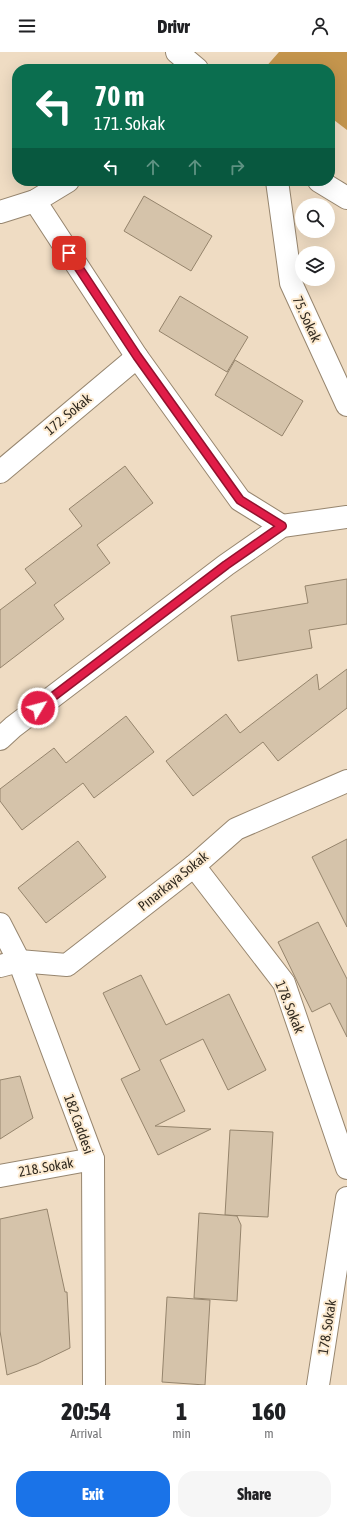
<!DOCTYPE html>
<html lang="en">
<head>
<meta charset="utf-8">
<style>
	:root { --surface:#fff; --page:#f6f6f6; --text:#202124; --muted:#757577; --accent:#1a73e8 }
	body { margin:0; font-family:"Asap Condensed",sans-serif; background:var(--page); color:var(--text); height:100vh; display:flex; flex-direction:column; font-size:15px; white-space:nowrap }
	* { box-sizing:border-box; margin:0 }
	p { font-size:13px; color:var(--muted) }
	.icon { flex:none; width:22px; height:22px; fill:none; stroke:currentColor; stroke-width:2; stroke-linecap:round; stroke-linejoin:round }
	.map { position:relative; height:1333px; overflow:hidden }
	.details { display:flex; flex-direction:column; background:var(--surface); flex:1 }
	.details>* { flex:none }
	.hud { position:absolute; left:12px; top:12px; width:323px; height:122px; border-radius:16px; box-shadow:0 4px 16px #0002; background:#0b6e4f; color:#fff; overflow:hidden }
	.controls { position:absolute; left:295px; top:146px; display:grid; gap:8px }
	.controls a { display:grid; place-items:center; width:40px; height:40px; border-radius:50%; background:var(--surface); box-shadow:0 4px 16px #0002; font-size:20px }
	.pin { position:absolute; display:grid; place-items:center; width:34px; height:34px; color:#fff; margin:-17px; border-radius:8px; box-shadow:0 2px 6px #0006 }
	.me { position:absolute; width:44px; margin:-22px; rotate:53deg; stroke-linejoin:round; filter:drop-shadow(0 0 3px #0008) }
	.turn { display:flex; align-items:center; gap:14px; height:84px; padding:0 16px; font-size:18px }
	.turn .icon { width:52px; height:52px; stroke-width:2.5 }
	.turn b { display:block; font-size:28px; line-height:34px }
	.lanes { display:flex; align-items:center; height:38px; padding:0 16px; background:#0003; justify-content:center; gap:20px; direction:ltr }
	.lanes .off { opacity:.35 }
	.eta { display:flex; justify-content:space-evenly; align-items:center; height:68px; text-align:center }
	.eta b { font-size:24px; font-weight:800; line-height:28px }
	.action { display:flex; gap:8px; margin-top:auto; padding:8px 16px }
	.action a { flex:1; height:46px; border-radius:16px; background:var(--accent); color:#fff; font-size:16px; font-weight:800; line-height:46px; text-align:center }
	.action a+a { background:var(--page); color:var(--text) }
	header { display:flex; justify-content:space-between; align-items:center; height:52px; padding:0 16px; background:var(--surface); font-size:18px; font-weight:800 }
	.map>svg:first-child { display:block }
</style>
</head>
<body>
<header><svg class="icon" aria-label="menu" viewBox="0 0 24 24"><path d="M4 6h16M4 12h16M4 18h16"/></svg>Drivr<svg class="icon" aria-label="person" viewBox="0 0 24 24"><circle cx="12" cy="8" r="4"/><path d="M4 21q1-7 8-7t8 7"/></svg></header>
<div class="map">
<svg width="347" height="1333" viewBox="0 0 347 1333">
	<rect width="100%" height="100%" fill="#efdcc3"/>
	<path fill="#c4954d" d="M 279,0 L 347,0 L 347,78 L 330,65 L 330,17 L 264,17 Z"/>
	<g fill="#d5c3aa" stroke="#95846c">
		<path d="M 144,144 L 212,184 L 191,219 L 124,179 Z"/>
		<path d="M 180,244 L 248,285 L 227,320 L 159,279 Z"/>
		<path d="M 235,308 L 303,349 L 282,384 L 215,343 Z"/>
		<path d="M 125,414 L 153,451 L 97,493 L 110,511 L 54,553 L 64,567 L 0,616 L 0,558 L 36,531 L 25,517 L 82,474 L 69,457 Z"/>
		<path d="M 347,527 L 347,572 L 309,578 L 312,596 L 238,609 L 231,564 L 308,551 L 305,534 Z"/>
		<path d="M 347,617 L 347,656 L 278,709 L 263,690 L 193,744 L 166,709 L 226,662 L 240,681 L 317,622 L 319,638 Z"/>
		<path d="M 126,664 L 154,700 L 94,746 L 83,731 L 22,778 L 0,749 L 0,737 L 54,696 L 66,711 Z"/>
		<path d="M 347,787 L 347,875 L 312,805 Z"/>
		<path d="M 78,789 L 106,825 L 46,871 L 18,836 Z"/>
		<path d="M 318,870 L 347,927 L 347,985 L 330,951 L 312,960 L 278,890 Z"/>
		<path d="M 141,923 L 166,973 L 229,942 L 266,1018 L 228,1038 L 203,987 L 160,1008 L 185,1059 L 155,1074 L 211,1077 L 158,1103 L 121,1027 L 140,1018 L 103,941 Z"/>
		<path d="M 20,1024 L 33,1066 L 0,1087 L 0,1028 Z"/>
		<path d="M 230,1078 L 273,1080 L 268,1165 L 225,1163 Z"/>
		<path d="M 47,1157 L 65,1240 L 67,1240 L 70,1296 L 37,1312 L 7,1323 L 0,1279 L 0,1167 Z"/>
		<path d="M 199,1161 L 237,1164 L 241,1173 L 237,1249 L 194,1246 Z"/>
		<path d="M 167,1245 L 210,1248 L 205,1333 L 162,1330 Z"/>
	</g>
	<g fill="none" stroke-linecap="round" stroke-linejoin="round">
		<g stroke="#97866f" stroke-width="24">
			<g id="minor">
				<path d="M 177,0 L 197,17"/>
				<path d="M 277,129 L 291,231 L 347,353"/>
				<path d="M 35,149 L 137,305 L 240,448 L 282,474"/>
				<path d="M 0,420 L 137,305"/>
				<path d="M 0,687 L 13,675 L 226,513 L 282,474 L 347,465"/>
				<path d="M 194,814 L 284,931 L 347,1116"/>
				<path d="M 0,872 L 19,909 L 93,1107 L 94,1333"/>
				<path d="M 0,914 L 19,909 L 67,913 L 194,814 L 236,777 L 347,729"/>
				<path d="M 0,1124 L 93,1107"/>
				<path d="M 318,1333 L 347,1146"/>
			</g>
		</g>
		<g stroke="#97866f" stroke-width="24">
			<g id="tertiary">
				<path d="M 319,129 L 347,146"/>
				<path d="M 0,160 L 35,149 L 68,129"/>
			</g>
		</g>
		<use href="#minor" stroke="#fff" stroke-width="22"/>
		<use href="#tertiary" stroke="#fff" stroke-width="22"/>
	</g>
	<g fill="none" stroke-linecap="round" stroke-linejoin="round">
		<g stroke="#92132f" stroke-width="10">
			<path id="route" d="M 38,656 L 226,513 L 282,474 L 240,448 L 137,304 L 69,201"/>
		</g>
		<use href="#route" stroke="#e11d48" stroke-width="7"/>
	</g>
	<g text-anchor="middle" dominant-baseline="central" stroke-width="4" stroke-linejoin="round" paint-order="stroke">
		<g font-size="14" fill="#312a20" stroke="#fcead0">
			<text transform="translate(307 267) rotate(65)">75. Sokak</text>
			<text transform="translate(68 362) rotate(-40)">172. Sokak</text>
			<text transform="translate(173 829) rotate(-39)">Pınarkaya Sokak</text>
			<text transform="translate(290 955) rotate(68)">178. Sokak</text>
			<text transform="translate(79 1072) rotate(70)">182 Caddesi</text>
			<text transform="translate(46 1115) rotate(-10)">218. Sokak</text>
			<text transform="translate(327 1275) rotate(-81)">178. Sokak</text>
		</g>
	</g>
</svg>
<div class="controls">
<a><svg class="icon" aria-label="search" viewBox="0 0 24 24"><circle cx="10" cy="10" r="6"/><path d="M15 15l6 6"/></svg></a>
<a><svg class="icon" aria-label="layers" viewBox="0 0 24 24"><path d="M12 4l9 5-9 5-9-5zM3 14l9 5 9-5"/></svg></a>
</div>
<div class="pin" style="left:69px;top:201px;background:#d93025"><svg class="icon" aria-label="arrive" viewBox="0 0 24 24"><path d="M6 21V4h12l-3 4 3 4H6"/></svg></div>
<svg class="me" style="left:38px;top:656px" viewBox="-20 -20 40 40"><circle r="17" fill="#e11d48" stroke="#fff" stroke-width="3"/><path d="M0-11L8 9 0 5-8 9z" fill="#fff"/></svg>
<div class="hud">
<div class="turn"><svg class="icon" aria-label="left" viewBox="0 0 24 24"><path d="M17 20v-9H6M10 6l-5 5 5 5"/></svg><div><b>70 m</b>171. Sokak</div></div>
<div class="lanes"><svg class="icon" aria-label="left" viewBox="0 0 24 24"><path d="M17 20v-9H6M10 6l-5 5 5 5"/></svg><svg class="icon off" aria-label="ahead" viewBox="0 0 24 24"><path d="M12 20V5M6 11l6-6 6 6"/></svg><svg class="icon off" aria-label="ahead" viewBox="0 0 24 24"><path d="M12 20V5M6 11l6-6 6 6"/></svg><svg class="icon off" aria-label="right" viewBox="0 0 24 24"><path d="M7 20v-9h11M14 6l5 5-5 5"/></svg></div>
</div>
</div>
<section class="details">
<div class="eta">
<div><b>20:54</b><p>Arrival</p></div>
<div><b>1</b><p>min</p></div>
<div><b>160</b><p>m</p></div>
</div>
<div class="action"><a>Exit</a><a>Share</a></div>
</section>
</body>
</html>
